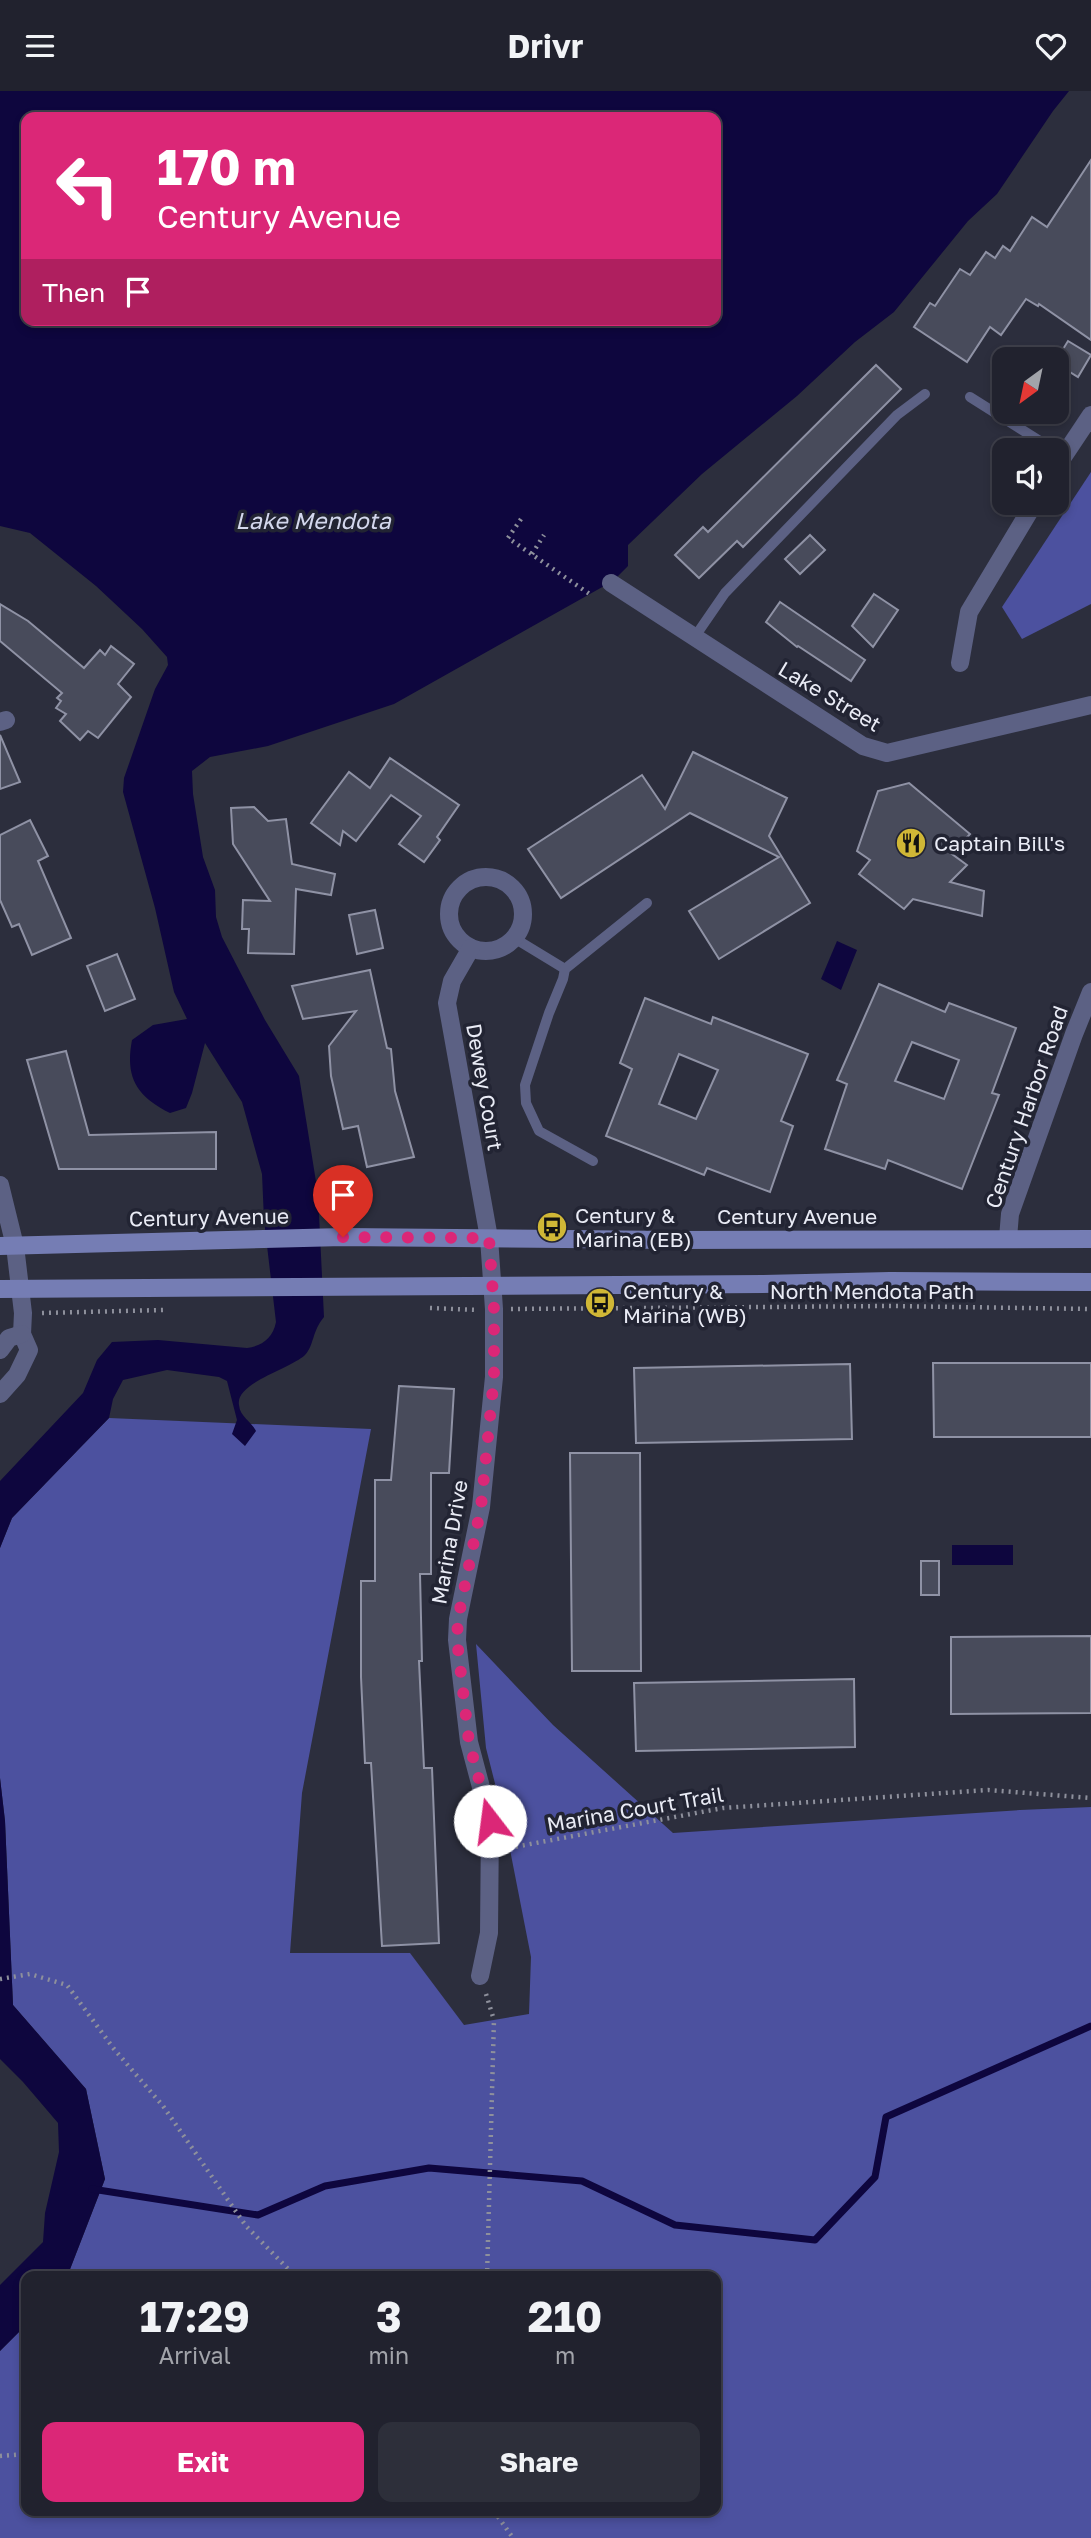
<!DOCTYPE html>
<html lang="en">
<head>
<meta charset="utf-8">
<style>
	:root { --surface:#21222e; --page:#2d2f3a; --text:#f1f3f6; --muted:#a2a4aa; --line:#3e3f4a; --accent:#db2777 }
	body { margin:0; font-family:"Golos Text",sans-serif; background:var(--page); color:var(--text); height:100vh; display:flex; flex-direction:column; font-size:26px; white-space:nowrap }
	* { box-sizing:border-box; margin:0 }
	p { font-size:23px; color:var(--muted) }
	.icon { flex:none; width:38px; height:38px; fill:none; stroke:currentColor; stroke-width:2; stroke-linecap:round; stroke-linejoin:round }
	.map { position:relative; flex:1; overflow:hidden }
	.side { position:absolute; left:21px; top:2180px; width:700px; height:245px; display:flex; flex-direction:column; background:var(--surface); border-radius:14px; box-shadow:0 4px 10px #0003,0 0 0 2px var(--line) }
	.side>* { flex:none }
	.hud { position:absolute; left:21px; top:21px; width:700px; height:214px; border-radius:14px; box-shadow:0 4px 10px #0003,0 0 0 2px var(--line); background:#db2777; color:#fff; overflow:hidden }
	.needle { width:46px; rotate:213deg }
	.fabs { position:absolute; left:992px; top:256px; display:grid; gap:14px }
	.fabs a { display:grid; place-items:center; width:77px; height:77px; border-radius:14px; background:var(--surface); box-shadow:0 4px 10px #0003,0 0 0 2px var(--line); font-size:35px }
	.pin { position:absolute; display:grid; place-items:center; width:60px; height:60px; color:#fff; margin:-72px -30px; border-radius:50% 50% 50% 0; rotate:-45deg; box-shadow:0 0 7px #0007 }
	.pin .icon { rotate:45deg }
	.me { position:absolute; width:77px; margin:-38px; rotate:345deg; stroke-linejoin:round; filter:drop-shadow(0 0 5px #0008) }
	.turn { display:flex; align-items:center; gap:24px; height:147px; padding:0 21px; font-size:32px }
	.turn .icon { width:91px; height:91px; stroke-width:2.5 }
	.turn b { display:block; font-size:49px; line-height:60px }
	.then { display:flex; align-items:center; height:66px; padding:0 21px; background:#0003; gap:14px; font-size:26px }
	.eta { display:flex; justify-content:space-evenly; align-items:center; height:119px; text-align:center }
	.eta b { font-size:42px; font-weight:700; line-height:49px }
	.action { display:flex; gap:14px; margin-top:auto; padding:14px 21px }
	.action a { flex:1; height:80px; border-radius:14px; background:var(--accent); color:#fff; font-size:28px; font-weight:700; line-height:80px; text-align:center }
	.action a+a { background:var(--page); color:var(--text) }
	header { display:flex; justify-content:space-between; align-items:center; height:91px; padding:0 21px; background:var(--surface); font-size:32px; font-weight:700 }
	.map>svg:first-child { display:block }
</style>
</head>
<body>
<header><svg class="icon" aria-label="menu" viewBox="0 0 24 24"><path d="M4 6h16M4 12h16M4 18h16"/></svg>Drivr<svg class="icon" aria-label="heart" viewBox="0 0 24 24"><path d="M12 20l-8-8c-3-5 5-10 8-4 3-6 11-1 8 4z"/></svg></header>
<div class="map">
<svg width="1091" height="2447" viewBox="0 0 1091 2447">
	<rect width="100%" height="100%" fill="#2c2e3d"/>
	<g fill="#4c519f">
		<path d="M 1091,381 L 1091,513 L 1022,548 L 1002,516 Z"/>
		<path d="M 109,1327 L 371,1338 L 302,1702 L 290,1862 L 410,1862 L 464,1934 L 529,1923 L 531,1866 L 504,1728 L 486,1657 L 476,1553 L 553,1634 L 673,1742 L 1020,1719 L 1091,1716 L 1091,2447 L 0,2447 L 0,2260 L 26,2234 L 26,2420 L 716,2420 L 716,2186 L 67,2186 L 105,2088 L 86,1998 L 13,1914 L 5,1730 L 0,1687 L 0,1457 L 12,1427 Z"/>
	</g>
	<g fill="#0e063e" fill-rule="evenodd">
		<path d="M 0,0 L 1069,0 L 1053,20 L 997,103 L 968,130 L 894,221 L 855,251 L 797,305 L 702,383 L 628,454 L 628,475 L 613,490 L 394,613 L 268,655 L 210,666 L 192,680 L 193,703 L 203,766 L 215,799 L 216,826 L 222,846 L 265,929 L 299,985 L 318,1103 L 324,1226 C 312,1240 314,1255 305,1264 C 290,1278 235,1292 239,1314 C 240,1326 251,1330 256,1340 L 245,1355 L 232,1343 L 237,1329 L 227,1290 L 219,1286 L 167,1279 L 123,1289 L 113,1308 L 109,1327 L 12,1427 L 0,1457 L 0,1390 L 83,1302 L 97,1269 L 112,1251 L 158,1249 L 247,1257 C 262,1255 273,1247 276,1231 L 264,1129 L 262,1083 L 242,1011 L 205,952 L 192,1002 L 186,1017 L 170,1022 C 136,1005 125,986 132,949 L 153,934 L 187,928 L 174,901 L 155,817 L 123,701 L 124,687 L 155,598 L 168,574 L 167,566 L 142,538 L 96,495 L 30,442 L 0,435 ZM 26,26 L 716,26 L 716,229 L 26,229 Z"/>
		<path d="M 837,850 L 857,859 L 841,899 L 821,888 Z"/>
		<rect x="952" y="1454" width="61" height="20"/>
		<path d="M 0,1687 L 5,1730 L 13,1914 L 86,1998 L 105,2088 L 67,2186 L 26,2186 L 26,2234 L 0,2260 L 0,2194 L 43,2151 L 45,2122 L 59,2061 L 58,2032 L 23,1991 L 0,1968 Z"/>
	</g>
	<g fill="none" stroke-linecap="round" stroke-linejoin="round">
		<path stroke="#0e063e" stroke-width="7" d="M 92,2098 L 258,2124 L 325,2095 L 429,2077 L 582,2090 L 675,2134 L 815,2149 L 875,2086 L 886,2026 L 1091,1935"/>
	</g>
	<g fill="#484b5b" stroke="#8f92a5" stroke-width="2" fill-rule="evenodd">
		<path d="M 1091,69 L 1091,249 L 1039,213 L 1038,215 L 1026,208 L 1001,244 L 990,236 L 967,271 L 914,236 L 930,212 L 935,215 L 960,178 L 970,184 L 986,161 L 995,167 L 1003,155 L 1010,160 L 1032,126 L 1047,136 Z"/>
		<path d="M 1068,250 L 1091,264 L 1078,286 L 1057,273 L 1057,268 Z"/>
		<path d="M 876,274 L 901,298 L 743,456 L 737,450 L 699,487 L 675,464 L 703,436 L 708,441 Z"/>
		<path d="M 810,444 L 825,459 L 800,483 L 785,468 Z"/>
		<path d="M 874,503 L 898,519 L 873,556 L 852,535 Z"/>
		<path d="M 780,511 L 865,569 L 851,590 L 798,555 L 797,556 L 766,531 Z"/>
		<path d="M 0,513 L 28,530 L 84,577 L 100,559 L 105,564 L 111,555 L 134,573 L 118,593 L 131,606 L 98,647 L 88,640 L 80,649 L 60,630 L 66,623 L 56,617 L 61,610 L 57,607 L 62,602 L 0,550 Z"/>
		<path d="M 0,644 L 20,691 L 0,698 Z"/>
		<path d="M 693,661 L 787,707 L 769,745 L 810,812 L 719,868 L 689,820 L 779,766 L 690,722 L 561,807 L 528,758 L 642,684 L 665,718 Z"/>
		<path d="M 390,667 L 459,714 L 437,746 L 440,749 L 424,771 L 399,753 L 421,725 L 391,704 L 356,750 L 343,740 L 340,754 L 311,732 L 349,681 L 370,697 Z"/>
		<path d="M 909,692 L 970,743 L 952,763 L 967,774 L 950,791 L 984,800 L 982,825 L 913,808 L 904,818 L 859,783 L 870,769 L 857,760 L 878,700 Z"/>
		<path d="M 254,716 L 268,730 L 286,728 L 292,773 L 335,783 L 331,804 L 296,798 L 294,863 L 248,862 L 249,838 L 242,838 L 243,809 L 270,810 L 233,753 L 231,717 Z"/>
		<path d="M 30,729 L 48,765 L 38,770 L 71,847 L 32,864 L 19,833 L 12,836 L 0,809 L 0,744 Z"/>
		<path d="M 375,819 L 383,857 L 357,863 L 349,824 Z"/>
		<path d="M 117,863 L 135,908 L 105,920 L 87,875 Z"/>
		<path d="M 370,879 L 387,957 L 391,958 L 395,1000 L 414,1066 L 367,1076 L 358,1035 L 343,1038 L 331,985 L 329,955 L 356,920 L 303,928 L 292,895 Z"/>
		<path d="M 879,893 L 945,921 L 949,912 L 1016,937 L 992,1002 L 999,1004 L 962,1098 L 888,1069 L 885,1078 L 825,1058 L 847,993 L 837,989 ZM 912,951 L 959,969 L 944,1008 L 895,990 Z"/>
		<path d="M 645,907 L 711,933 L 713,926 L 808,963 L 781,1030 L 793,1035 L 770,1101 L 707,1077 L 704,1084 L 606,1045 L 632,978 L 620,972 ZM 679,963 L 718,979 L 696,1028 L 659,1013 Z"/>
		<path d="M 66,960 L 89,1044 L 216,1041 L 216,1078 L 59,1078 L 27,969 Z"/>
		<path d="M 933,1272 L 1091,1272 L 1091,1346 L 934,1346 Z"/>
		<path d="M 850,1273 L 852,1348 L 636,1352 L 634,1277 Z"/>
		<path d="M 399,1295 L 454,1298 L 449,1382 L 431,1382 L 431,1483 L 420,1483 L 422,1570 L 419,1570 L 424,1677 L 432,1677 L 439,1852 L 382,1855 L 371,1672 L 365,1672 L 361,1586 L 361,1490 L 375,1490 L 375,1389 L 391,1389 Z"/>
		<path d="M 570,1362 L 640,1362 L 641,1580 L 572,1580 Z"/>
		<rect x="921" y="1470" width="18" height="34"/>
		<path d="M 1091,1545 L 1091,1622 L 951,1623 L 951,1546 Z"/>
		<path d="M 854,1588 L 855,1656 L 636,1660 L 634,1592 Z"/>
	</g>
	<g fill="none" stroke-linecap="round" stroke-linejoin="round">
		<g stroke="#8e909c" stroke-width="4.5" stroke-dasharray="2 5" stroke-linecap="butt">
			<path d="M 521,428 L 508,447 L 591,504"/>
			<path d="M 532,463 L 544,444"/>
			<path d="M 430,1217 L 478,1219"/>
			<path d="M 511,1218 L 890,1215 L 1091,1218"/>
			<path d="M 42,1222 L 163,1219"/>
			<path d="M 509,1757 L 723,1717 L 988,1699 L 1091,1707"/>
			<path d="M 0,1888 L 30,1883 L 67,1894 L 114,1958 L 163,2015 L 246,2135 L 296,2186"/>
			<path d="M 486,1903 L 494,1929"/>
			<path d="M 487,2186 L 494,1928"/>
			<path d="M 0,2365 L 26,2363"/>
			<path d="M 494,2420 L 513,2447"/>
		</g>
		<g stroke="#5c6184" stroke-width="10">
			<path d="M 970,306 L 1054,359"/>
			<path d="M 694,547 L 725,502 L 897,324 L 925,303"/>
			<path d="M 514,847 L 565,878"/>
			<path d="M 593,1070 L 539,1040 L 526,1012 L 525,994 L 549,922 L 563,888 L 565,878 L 647,812"/>
		</g>
		<g stroke="#5c6184" stroke-width="18">
			<path d="M 1057,375 L 1091,324"/>
			<path d="M 611,492 L 863,655 L 887,662 L 1091,614"/>
			<path d="M 960,572 L 969,521 L 1035,411"/>
			<path d="M 0,631 L 6,629"/>
			<circle cx="486" cy="823" r="37"/>
			<path d="M 471,857 L 452,890 L 447,912 L 489,1147 L 494,1218 L 494,1286 L 481,1416 L 458,1528 L 457,1549 L 469,1651 L 490,1730 L 489,1842 L 480,1885"/>
			<path d="M 0,1094 L 15,1155 L 23,1222 L 22,1243 L 29,1259 L 17,1284 L 0,1303"/>
			<path d="M 1008,1147 L 1010,1123 L 1074,943 L 1091,901"/>
			<path d="M 0,1259 L 9,1247 L 22,1243"/>
		</g>
		<g stroke="#757db4" stroke-width="18">
			<path d="M 0,1155 L 343,1146 L 676,1149 L 1091,1148"/>
			<path d="M 0,1198 L 763,1193 L 890,1190 L 1091,1191"/>
		</g>
	</g>
	<g fill="none" stroke-linecap="round" stroke-linejoin="round">
		<path stroke="#db2777" stroke-width="12" stroke-dasharray="0 21.6" d="M 343,1146 L 489,1147 L 494,1218 L 494,1286 L 481,1416 L 458,1528 L 457,1549 L 469,1651 L 490,1730"/>
	</g>
	<defs>
		<g id="restaurant-disc" transform="scale(1.575)"><circle r="9.5" fill="#d0b736" stroke="#222433"/><path d="M-5-6h1v4h1v-4h1v4h1v-4h1v5L-1.5 .5V6h-2V.5L-5-1ZM5-6V6H3V1.5H1.5Q1.5-4 5-6Z" fill="#111"/></g>
		<g id="bus-disc" transform="scale(1.575)"><circle r="9.5" fill="#d0b736" stroke="#222433"/><path d="M-5-6H5V4H4V6H2V4H-2V6H-4V4H-5ZM-3.5-4V0h7V-4ZM-3.5 1.2v1.5H-2V1.2ZM2 1.2v1.5H3.5V1.2Z" fill="#111"/></g>
	</defs>
	<g fill-rule="evenodd">
		<use href="#restaurant-disc" x="911" y="752"/>
		<use href="#bus-disc" x="552" y="1136"/>
		<use href="#bus-disc" x="600" y="1212"/>
	</g>
	<g text-anchor="middle" dominant-baseline="central" stroke-width="7" stroke-linejoin="round" paint-order="stroke">
		<g font-size="21" fill="#e9ebf5" stroke="#222433">
			<text transform="translate(830 605) rotate(31)">Lake Street</text>
			<text transform="translate(485 996) rotate(80)">Dewey Court</text>
			<text transform="translate(1026 1016) rotate(-71)">Century Harbor Road</text>
			<text x="797" y="1125">Century Avenue</text>
			<text transform="translate(209 1126) rotate(-1)">Century Avenue</text>
			<text x="872" y="1200">North Mendota Path</text>
			<text transform="translate(449 1451) rotate(-80)">Marina Drive</text>
			<text transform="translate(635 1718) rotate(-10)">Marina Court Trail</text>
		</g>
		<g font-size="21" fill="#e9ebf5" stroke="#222433" text-anchor="start">
			<text x="934" y="752">Captain Bill's</text>
			<text x="575" y="1124">Century &amp;<tspan x="575" dy="24">Marina (EB)</tspan></text>
			<text x="623" y="1200">Century &amp;<tspan x="623" dy="24">Marina (WB)</tspan></text>
		</g>
		<g font-size="23" font-style="italic" fill="#d3d7ed" stroke="#222433">
			<text x="313" y="429">Lake Mendota</text>
		</g>
	</g>
</svg>
<div class="fabs">
<a><svg class="needle" viewBox="-14 -14 28 28"><path d="M0-13l5 13h-10z" fill="#e53935"/><path d="M0 13l5-13h-10z" fill="#a2a4aa"/></svg></a>
<a><svg class="icon" aria-label="sound" viewBox="0 0 24 24"><path d="M4 9h4l5-4v14l-5-4H4zM17 9q2 3 0 6"/></svg></a>
</div>
<div class="pin" style="left:343px;top:1146px;background:#d93025"><svg class="icon" aria-label="arrive" viewBox="0 0 24 24"><path d="M6 21V4h12l-3 4 3 4H6"/></svg></div>
<svg class="me" style="left:490px;top:1730px" viewBox="-20 -20 40 40"><circle r="19" fill="#fff"/><path d="M0-13L10 11 0 6-10 11z" fill="#db2777"/></svg>
<div class="hud">
<div class="turn"><svg class="icon" aria-label="left" viewBox="0 0 24 24"><path d="M17 20v-9H6M10 6l-5 5 5 5"/></svg><div><b>170 m</b>Century Avenue</div></div>
<div class="then">Then<svg class="icon" aria-label="arrive" viewBox="0 0 24 24"><path d="M6 21V4h12l-3 4 3 4H6"/></svg></div>
</div>
<section class="side">
<div class="eta">
<div><b>17:29</b><p>Arrival</p></div>
<div><b>3</b><p>min</p></div>
<div><b>210</b><p>m</p></div>
</div>
<div class="action"><a>Exit</a><a>Share</a></div>
</section>
</div>
</body>
</html>
